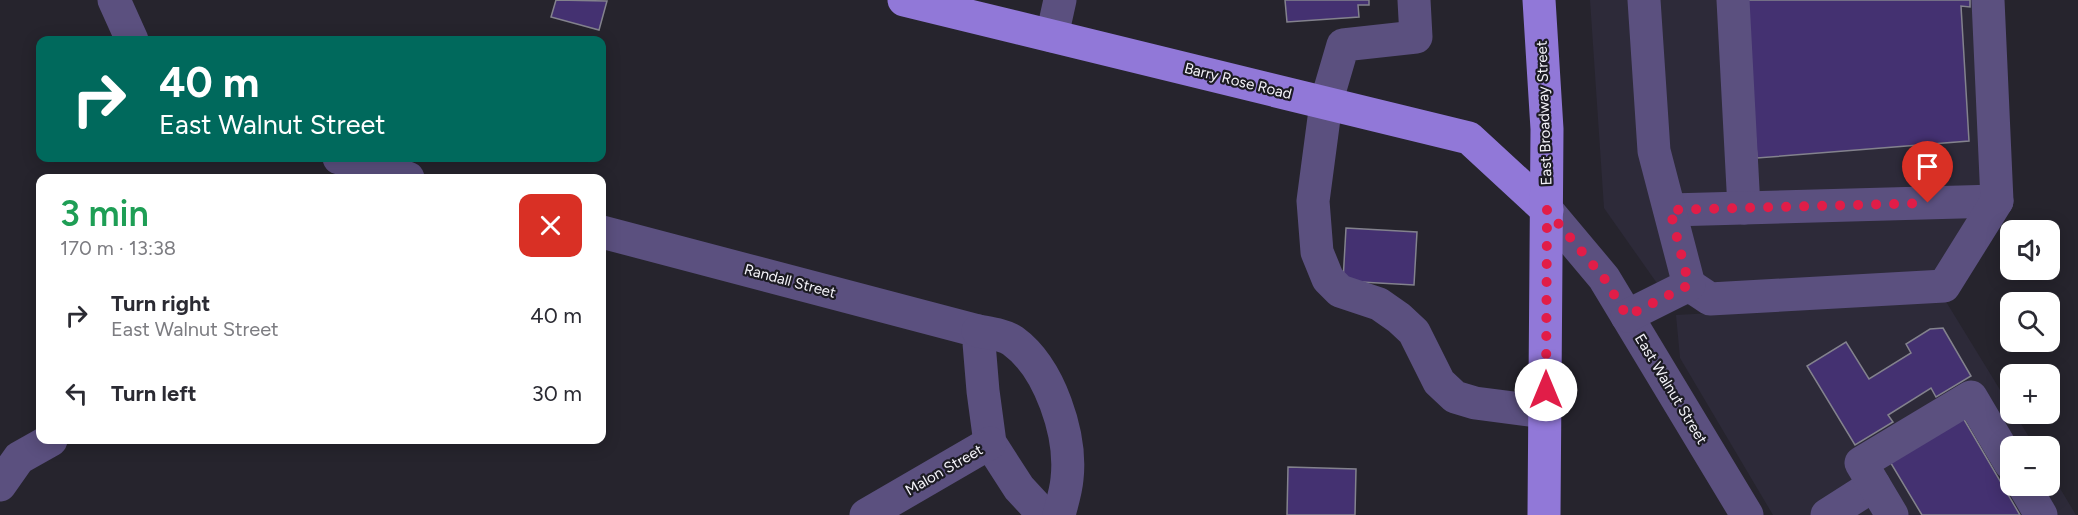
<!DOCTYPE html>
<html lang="en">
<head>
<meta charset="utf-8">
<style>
	:root { --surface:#fff; --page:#f7f7f7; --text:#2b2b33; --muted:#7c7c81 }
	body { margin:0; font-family:Figtree,sans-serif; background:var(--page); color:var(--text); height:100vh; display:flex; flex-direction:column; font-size:22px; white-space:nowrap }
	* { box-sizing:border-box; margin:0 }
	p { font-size:20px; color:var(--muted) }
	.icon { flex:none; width:33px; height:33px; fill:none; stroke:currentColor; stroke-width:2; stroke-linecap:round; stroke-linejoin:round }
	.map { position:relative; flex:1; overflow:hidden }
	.drawer { position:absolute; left:36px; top:174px; width:570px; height:270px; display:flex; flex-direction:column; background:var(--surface); border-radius:12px; box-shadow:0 3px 15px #0003 }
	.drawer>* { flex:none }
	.hud { position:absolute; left:36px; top:36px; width:570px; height:126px; border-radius:12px; box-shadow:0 3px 15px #0003; background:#00695c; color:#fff; overflow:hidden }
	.buttons { position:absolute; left:2000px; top:220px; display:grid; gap:12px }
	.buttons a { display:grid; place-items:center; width:60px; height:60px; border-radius:12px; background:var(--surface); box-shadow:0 3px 15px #0003; font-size:30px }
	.pin { position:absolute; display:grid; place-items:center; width:51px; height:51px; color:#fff; margin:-62px -26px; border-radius:50% 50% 50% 0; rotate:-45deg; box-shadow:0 0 6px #0007 }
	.pin .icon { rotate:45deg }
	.me { position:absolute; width:66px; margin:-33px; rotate:0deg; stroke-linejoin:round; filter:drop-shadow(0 0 4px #0008) }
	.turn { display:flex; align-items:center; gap:21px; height:126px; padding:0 24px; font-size:27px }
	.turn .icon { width:78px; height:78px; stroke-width:2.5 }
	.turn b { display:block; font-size:42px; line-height:51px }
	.round { display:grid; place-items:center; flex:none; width:63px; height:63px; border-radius:12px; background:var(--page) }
	.overview { display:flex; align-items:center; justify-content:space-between; height:102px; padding:0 24px }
	h1 { font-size:36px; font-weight:600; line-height:45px; color:#1e9e55 }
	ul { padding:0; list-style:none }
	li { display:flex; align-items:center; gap:18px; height:78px; padding:0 24px }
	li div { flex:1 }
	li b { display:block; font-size:22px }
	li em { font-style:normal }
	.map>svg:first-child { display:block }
</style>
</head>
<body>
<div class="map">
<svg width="2078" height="515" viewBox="0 0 2078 515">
	<rect width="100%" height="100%" fill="#26242d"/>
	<g fill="#2d2a39">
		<path d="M 1590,0 L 1999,0 L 2013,205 L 1960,291 L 1673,306 L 1604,208 Z"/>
		<path d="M 1945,300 L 2010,406 L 2010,414 L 2015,414 L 2035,447 L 2010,447 L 2010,486 L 2049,486 L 2049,470 L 2076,515 L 1773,515 L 1680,358 L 1676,315 Z"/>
	</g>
	<g fill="#443171" stroke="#83828d" stroke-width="1.5">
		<path d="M 556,0 L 607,1 L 599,30 L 551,17 Z"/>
		<path d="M 1285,0 L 1369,0 L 1369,5 L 1358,5 L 1359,17 L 1287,22 Z"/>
		<path d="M 1744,0 L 1970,0 L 1970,7 L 1961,6 L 1969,141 L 1757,158 Z"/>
		<path d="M 1346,228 L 1417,232 L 1414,285 L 1343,281 Z"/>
		<path d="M 1943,328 L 1971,376 L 1936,397 L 1931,388 L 1888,415 L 1893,422 L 1855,445 L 1807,366 L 1846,342 L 1869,379 L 1911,353 L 1906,344 L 1930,329 Z"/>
		<path d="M 1962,416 L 2020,515 L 1922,515 L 1889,460 Z"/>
		<path d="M 1288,467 L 1356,469 L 1355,515 L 1287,515 Z"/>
	</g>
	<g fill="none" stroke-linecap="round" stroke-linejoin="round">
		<g stroke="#5b507f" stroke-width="33">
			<path d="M 114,0 L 132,40"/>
			<path d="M 1414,0 L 1416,37 L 1343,45 L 1326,103 L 1313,201 L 1317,252 L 1328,279 L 1340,291 L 1379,304 L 1399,318 L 1414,332 L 1439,382 L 1455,397 L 1475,403 L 1545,412"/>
			<path d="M 1733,0 L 1744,208"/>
			<path d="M 1052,36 L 1060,0"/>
			<path d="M 339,158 L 408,178"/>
			<path d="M 1547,210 L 1604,278 L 1747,515"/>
			<path d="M 1670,210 L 1997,201"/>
			<path d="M 602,232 L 978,331 L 983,391 L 990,443 L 1019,488 L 1044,515"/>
			<path d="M 1689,285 L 1710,299 L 1944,286 L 1997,201 L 1988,0"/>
			<path d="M 1627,316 L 1689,285 L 1654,151 L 1644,0"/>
			<path d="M 978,331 C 988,333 1005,335 1013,341 C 1050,368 1072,435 1067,479 C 1066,491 1062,503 1059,515"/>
			<path d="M 0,485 L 19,458 L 51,440"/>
			<path d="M 2024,486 L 2041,515"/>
			<path d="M 866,515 L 990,443"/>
			<path d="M 1827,515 L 1874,485"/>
			<path d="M 1892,515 L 1861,463 L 1971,397 L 2010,463"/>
		</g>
		<g stroke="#9178d8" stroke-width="33">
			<path d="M 904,0 L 1469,138 L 1547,210"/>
			<path d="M 1539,0 L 1547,129 L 1544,515"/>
		</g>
	</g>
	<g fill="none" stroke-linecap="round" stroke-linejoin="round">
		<path stroke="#e11d48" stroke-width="10" stroke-dasharray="0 18" d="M 1546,390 L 1547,210 L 1604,278 L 1627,316 L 1689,285 L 1670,210 L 1928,203"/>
	</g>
	<g text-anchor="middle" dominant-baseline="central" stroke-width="4.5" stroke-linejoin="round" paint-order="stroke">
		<g font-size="15" fill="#f4f3f9" stroke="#1c1b23">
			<text transform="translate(1238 81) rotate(14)">Barry Rose Road</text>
			<text transform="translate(1544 113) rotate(-92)">East Broadway Street</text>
			<text transform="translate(790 281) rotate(15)">Randall Street</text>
			<text transform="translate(1671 389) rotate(59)">East Walnut Street</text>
			<text transform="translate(944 470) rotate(-30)">Malon Street</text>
		</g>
	</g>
</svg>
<div class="buttons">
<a><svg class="icon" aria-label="sound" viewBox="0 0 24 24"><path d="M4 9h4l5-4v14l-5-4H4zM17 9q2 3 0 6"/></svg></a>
<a><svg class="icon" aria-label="search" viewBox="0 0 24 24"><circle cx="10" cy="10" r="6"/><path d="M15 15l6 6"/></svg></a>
<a>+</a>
<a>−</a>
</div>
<div class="pin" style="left:1928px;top:203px;background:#d93025"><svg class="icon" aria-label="arrive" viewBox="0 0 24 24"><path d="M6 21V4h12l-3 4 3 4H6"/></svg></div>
<svg class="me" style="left:1546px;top:390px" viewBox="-20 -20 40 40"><circle r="19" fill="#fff"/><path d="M0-13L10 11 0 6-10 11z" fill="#e11d48"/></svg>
<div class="hud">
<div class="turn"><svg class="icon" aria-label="right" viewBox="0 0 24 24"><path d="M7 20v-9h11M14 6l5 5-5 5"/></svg><div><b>40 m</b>East Walnut Street</div></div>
</div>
<section class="drawer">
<div class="overview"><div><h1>3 min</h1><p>170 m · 13:38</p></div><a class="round" style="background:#d93025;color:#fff"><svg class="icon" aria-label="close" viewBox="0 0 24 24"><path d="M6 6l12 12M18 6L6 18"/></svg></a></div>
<ul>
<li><svg class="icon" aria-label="right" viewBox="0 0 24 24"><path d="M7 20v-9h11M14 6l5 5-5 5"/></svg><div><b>Turn right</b><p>East Walnut Street</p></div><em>40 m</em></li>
<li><svg class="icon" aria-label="left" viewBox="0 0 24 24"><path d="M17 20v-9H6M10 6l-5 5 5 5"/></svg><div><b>Turn left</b></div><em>30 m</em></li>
</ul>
</section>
</div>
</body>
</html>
